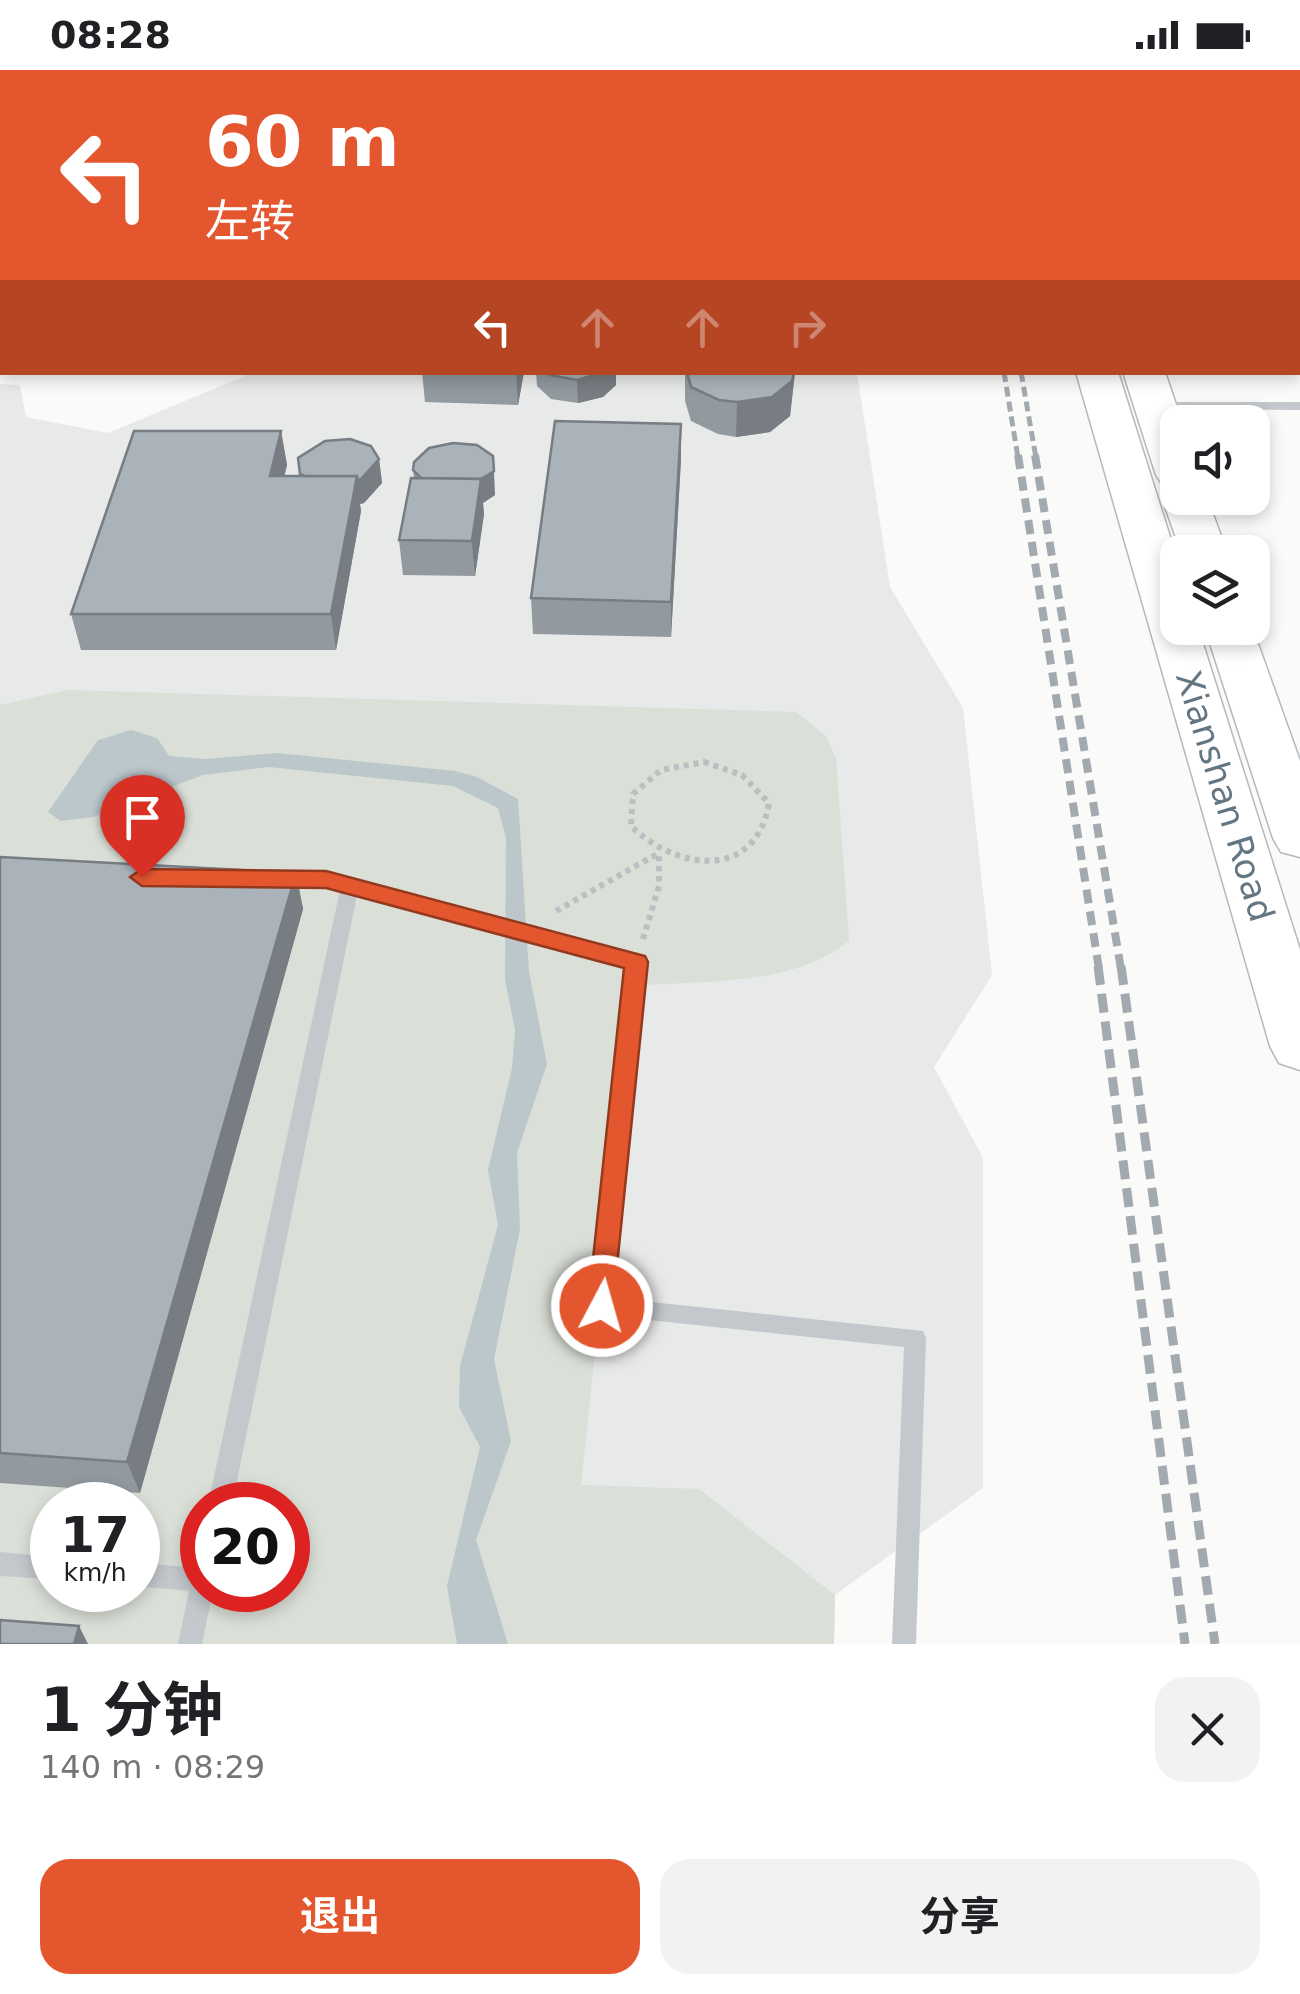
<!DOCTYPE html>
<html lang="zh">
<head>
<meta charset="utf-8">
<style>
	:root { --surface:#fff; --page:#f2f2f2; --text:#202124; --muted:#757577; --accent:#e4572e }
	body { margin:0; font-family:"DejaVu Sans","Noto Sans SC",sans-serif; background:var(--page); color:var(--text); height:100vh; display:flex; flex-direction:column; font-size:38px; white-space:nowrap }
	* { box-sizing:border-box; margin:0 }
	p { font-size:32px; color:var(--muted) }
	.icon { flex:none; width:55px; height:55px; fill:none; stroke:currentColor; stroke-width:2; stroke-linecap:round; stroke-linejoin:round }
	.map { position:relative; height:1574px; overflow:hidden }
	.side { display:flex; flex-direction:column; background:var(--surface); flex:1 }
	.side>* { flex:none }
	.guide { position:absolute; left:0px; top:0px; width:1300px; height:305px; box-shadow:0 5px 15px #0003; background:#e4572e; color:#fff; overflow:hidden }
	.buttons { position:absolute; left:1160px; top:335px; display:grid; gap:20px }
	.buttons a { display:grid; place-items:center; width:110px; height:110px; border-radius:20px; background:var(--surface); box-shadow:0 5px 15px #0003; font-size:50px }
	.speed { position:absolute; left:30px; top:1412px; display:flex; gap:20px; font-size:50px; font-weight:700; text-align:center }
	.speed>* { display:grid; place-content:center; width:130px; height:130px; border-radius:50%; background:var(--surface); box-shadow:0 5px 15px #0003; line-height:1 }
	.speed small { font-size:25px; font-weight:400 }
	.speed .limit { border:15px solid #d22; background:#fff; color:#111 }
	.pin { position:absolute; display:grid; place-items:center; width:85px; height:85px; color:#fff; margin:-102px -42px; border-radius:50% 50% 50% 0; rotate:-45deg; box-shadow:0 0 10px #0007 }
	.pin .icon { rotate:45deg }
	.me { position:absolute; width:110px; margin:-55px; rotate:6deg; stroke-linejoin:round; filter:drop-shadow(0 0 8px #0008) }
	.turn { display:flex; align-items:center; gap:35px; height:210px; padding:0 40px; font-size:45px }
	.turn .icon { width:130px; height:130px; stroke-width:2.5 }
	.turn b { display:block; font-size:70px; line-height:85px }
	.lanes { display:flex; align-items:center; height:95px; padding:0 40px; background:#0003; justify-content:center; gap:50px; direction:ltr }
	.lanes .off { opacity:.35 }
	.round { display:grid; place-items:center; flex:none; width:105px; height:105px; border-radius:30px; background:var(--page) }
	.summary { display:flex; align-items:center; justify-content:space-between; height:170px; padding:0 40px }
	h1 { font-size:60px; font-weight:700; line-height:75px }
	.action { display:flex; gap:20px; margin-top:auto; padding:20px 40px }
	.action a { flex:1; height:115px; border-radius:30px; background:var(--accent); color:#fff; font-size:40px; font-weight:700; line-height:115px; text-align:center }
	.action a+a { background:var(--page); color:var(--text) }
	.status { display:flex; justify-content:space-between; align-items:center; height:70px; padding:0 50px; background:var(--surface); direction:ltr }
	.status svg { height:28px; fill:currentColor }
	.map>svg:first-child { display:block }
</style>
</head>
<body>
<div class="status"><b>08:28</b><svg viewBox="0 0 49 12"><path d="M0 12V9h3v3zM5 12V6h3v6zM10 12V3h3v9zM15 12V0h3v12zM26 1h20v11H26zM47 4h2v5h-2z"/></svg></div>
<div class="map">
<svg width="1300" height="1574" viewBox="0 0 1300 1574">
	<rect width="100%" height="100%" fill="#fafaf8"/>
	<path fill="#e8e9e9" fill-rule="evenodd" d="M 252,303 L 857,303 L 890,517 L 963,638 L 992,905 L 934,997 L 983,1088 L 983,1418 L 835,1525 L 834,1574 L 0,1574 L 0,314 L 20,315 L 26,347 L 108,363 ZM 52,1435 L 138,1435 L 138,1520 L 52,1520 ZM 202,1435 L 288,1435 L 288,1520 L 202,1520 Z"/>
	<g fill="#dadfd7" fill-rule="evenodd">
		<path d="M 0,0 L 729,0 L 2,2 L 0,292 Z"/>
		<path d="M 68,620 L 796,642 L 826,666 L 836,688 L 849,871 C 790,917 706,910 634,916 L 581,1415 L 699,1419 L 835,1525 L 834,1574 L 0,1574 L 0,635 ZM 52,1435 L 138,1435 L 138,1520 L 52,1520 ZM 202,1435 L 288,1435 L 288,1520 L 202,1520 Z"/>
	</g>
	<path fill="#bbc7cb" d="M 131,660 L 157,668 L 169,686 L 206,689 L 277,683 L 455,701 L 477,707 L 518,729 L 529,902 L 547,994 L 517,1083 L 520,1159 L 494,1289 L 511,1371 L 476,1470 L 508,1574 L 457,1574 L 447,1516 L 480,1377 L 459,1337 L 460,1296 L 498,1155 L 488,1100 L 512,998 L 515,960 L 505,910 L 506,768 L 498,738 L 453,716 L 269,697 L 203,705 L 93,747 L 61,751 L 48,742 L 98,670 Z"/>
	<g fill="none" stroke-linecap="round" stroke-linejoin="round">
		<g stroke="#b4b9bd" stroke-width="3">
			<g id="trunk">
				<path d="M 989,0 L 1023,0 L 1024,2 L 991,2 Z"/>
				<path d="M 1033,0 L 1067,0 L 1068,2 L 1035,2 Z"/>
				<path d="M 1076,302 L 1118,302 L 1178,492 L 1178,558 L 1198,558 L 1300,880 L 1300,1000 L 1279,993 L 1270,976 Z"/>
				<path d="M 1123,302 L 1165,302 L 1182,352 L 1178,352 L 1178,428 L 1207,428 L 1227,482 L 1181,482 L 1162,428 L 1174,417 L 1162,414 L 1156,405 Z"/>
				<path d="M 1252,557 L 1300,691 L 1300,787 L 1281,782 L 1273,768 L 1205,558 Z"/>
			</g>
		</g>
		<g stroke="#bbbfc2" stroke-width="6" stroke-dasharray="5 5" stroke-linecap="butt">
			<path d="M 704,692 L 742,705 L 769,733 C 756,811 677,801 631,756 L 633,724 L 661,700 Z"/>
			<path d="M 556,841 L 659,783"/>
			<path d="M 643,869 L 659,816 L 659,784"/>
		</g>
		<g fill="#c3c8cc" fill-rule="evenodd">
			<path d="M 1155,332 L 1300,332 L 1300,340 L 1150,339 L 1148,336 Z"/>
			<path d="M 275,803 L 326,804 L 643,887 L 645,892 L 614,1228 L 923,1261 L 926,1268 L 916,1574 L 892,1574 L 904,1277 L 602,1245 L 594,1243 L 591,1236 L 626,896 L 357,825 L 232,1435 L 208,1435 L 340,820 L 326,816 L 269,814 L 266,809 Z"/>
			<path d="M 0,1482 L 52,1487 L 52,1509 L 0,1506 Z"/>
			<path d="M 138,1493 L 202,1498 L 202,1520 L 213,1520 L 202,1574 L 178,1574 L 189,1521 L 138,1516 Z"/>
		</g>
		<use href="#trunk" fill="#fff" fill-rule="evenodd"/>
		<g stroke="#a2aab0" stroke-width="5" stroke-dasharray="10 5" stroke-linecap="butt">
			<path d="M 1004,302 L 1018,388"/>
			<path d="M 1021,302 L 1036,388"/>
		</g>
		<g stroke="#a2aab0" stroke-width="8" stroke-dasharray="14 8" stroke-linecap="butt">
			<path d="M 1018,385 L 1099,899"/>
			<path d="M 1035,385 L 1121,899"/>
		</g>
		<g stroke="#a2aab0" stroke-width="9" stroke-dasharray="19 9" stroke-linecap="butt">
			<path d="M 1098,896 L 1185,1574"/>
			<path d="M 1121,896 L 1215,1574"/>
		</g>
	</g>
	<g fill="#929a9f">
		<rect x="1298" y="86" width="2" height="94"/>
		<rect x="1298" y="235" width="2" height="66"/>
		<path d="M 422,302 L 524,302 L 518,335 L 425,332 Z"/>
		<path d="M 536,302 L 616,302 L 616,315 L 603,327 L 578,333 L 551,329 L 537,316 Z"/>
		<path d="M 685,302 L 795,302 L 790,346 L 770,362 L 736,367 L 718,364 L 691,351 L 685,331 Z"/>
		<path d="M 281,361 L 287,395 L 284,406 L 301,406 L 298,388 L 379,389 L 382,413 L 364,433 L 360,434 L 361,441 L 336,580 L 81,580 L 71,544 Z"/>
		<path d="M 681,389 L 671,567 L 533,564 L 531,528 Z"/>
		<path d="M 413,400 L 495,425 L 483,433 L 484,444 L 475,506 L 403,505 L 399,470 L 414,408 Z"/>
		<path d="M 0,787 L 296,803 L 303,839 L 140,1423 L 0,1413 Z"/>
	</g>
	<g fill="#777d82">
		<path d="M 516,302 L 524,302 L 518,335 Z"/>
		<path d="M 604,302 L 616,302 L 616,315 L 603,327 L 578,333 L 577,310 Z"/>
		<path d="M 795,302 L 790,346 L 770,362 L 736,367 L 737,332 Z"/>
		<path d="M 681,354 L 681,389 L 671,567 L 671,532 Z"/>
		<path d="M 281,361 L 287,395 L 276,441 L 270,406 Z"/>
		<path d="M 379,389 L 382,413 L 364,433 L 360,434 L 361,441 L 336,580 L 331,544 L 320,414 Z"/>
		<path d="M 494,401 L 495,425 L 483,433 L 484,444 L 475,506 L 467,418 Z"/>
		<path d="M 296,803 L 303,839 L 140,1423 L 127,1392 Z"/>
		<path d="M 79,1556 L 88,1574 L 74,1574 Z"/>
	</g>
	<g fill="#aab3b9" stroke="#777d82" stroke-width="2.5">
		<rect x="1298" y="86" width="2" height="61"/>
		<path d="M 1298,235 L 1300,235 L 1300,267 L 1298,268 Z"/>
		<path d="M 547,302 L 604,302 L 577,310 L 550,305 Z"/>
		<path d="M 687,302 L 794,302 L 792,311 L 772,327 L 737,332 L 719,330 L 691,317 Z"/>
		<path d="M 555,351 L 681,354 L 671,532 L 531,528 Z"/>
		<path d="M 134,361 L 281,361 L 270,406 L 357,406 L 331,544 L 71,544 Z"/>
		<path d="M 350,369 L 371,376 L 379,389 L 361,409 L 357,410 L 357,406 L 305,406 L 300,404 L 298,388 L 325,371 Z"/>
		<path d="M 453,373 L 477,375 L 493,386 L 494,401 L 481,409 L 421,408 L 413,400 L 414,392 L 429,378 Z"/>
		<path d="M 411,408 L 481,409 L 472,471 L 399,470 Z"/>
		<path d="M 0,787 L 296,803 L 127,1392 L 0,1383 Z"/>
		<path d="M 0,1550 L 79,1556 L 74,1574 L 0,1574 Z"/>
	</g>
	<path fill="#e4572e" stroke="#94391e" stroke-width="2.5" d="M 142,799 L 326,801 L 645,886 L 648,892 L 612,1245 L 602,1249 L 592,1245 L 588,1236 L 624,898 L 326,818 L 142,816 L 130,807 Z"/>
	<g text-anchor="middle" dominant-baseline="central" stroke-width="10" stroke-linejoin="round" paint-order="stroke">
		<g font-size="35" fill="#657683" stroke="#fff">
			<text transform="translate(1225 726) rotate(73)">Xianshan Road</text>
		</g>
	</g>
</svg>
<div class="buttons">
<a><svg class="icon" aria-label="sound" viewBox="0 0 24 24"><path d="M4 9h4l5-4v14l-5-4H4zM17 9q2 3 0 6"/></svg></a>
<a><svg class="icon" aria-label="layers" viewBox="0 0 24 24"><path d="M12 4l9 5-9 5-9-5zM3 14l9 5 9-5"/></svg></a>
</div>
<div class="speed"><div>17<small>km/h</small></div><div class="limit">20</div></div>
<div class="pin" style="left:142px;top:807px;background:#d93025"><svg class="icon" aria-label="arrive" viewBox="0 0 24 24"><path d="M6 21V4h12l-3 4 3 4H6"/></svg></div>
<svg class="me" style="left:602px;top:1236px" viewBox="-20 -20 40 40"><circle r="17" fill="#e4572e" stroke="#fff" stroke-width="3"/><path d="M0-11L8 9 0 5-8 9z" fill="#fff"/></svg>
<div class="guide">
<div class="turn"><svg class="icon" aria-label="left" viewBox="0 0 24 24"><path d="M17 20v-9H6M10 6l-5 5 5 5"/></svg><div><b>60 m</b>左转</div></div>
<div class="lanes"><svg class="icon" aria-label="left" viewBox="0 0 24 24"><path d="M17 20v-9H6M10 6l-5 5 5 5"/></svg><svg class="icon off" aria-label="ahead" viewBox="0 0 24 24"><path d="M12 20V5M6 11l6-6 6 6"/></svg><svg class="icon off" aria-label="ahead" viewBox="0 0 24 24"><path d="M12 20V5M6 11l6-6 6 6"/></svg><svg class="icon off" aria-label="right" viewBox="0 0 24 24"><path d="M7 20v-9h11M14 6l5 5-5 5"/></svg></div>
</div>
</div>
<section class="side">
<div class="summary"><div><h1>1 分钟</h1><p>140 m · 08:29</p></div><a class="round"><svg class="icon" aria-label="close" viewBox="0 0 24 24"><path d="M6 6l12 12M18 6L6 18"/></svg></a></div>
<div class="action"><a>退出</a><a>分享</a></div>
</section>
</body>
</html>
